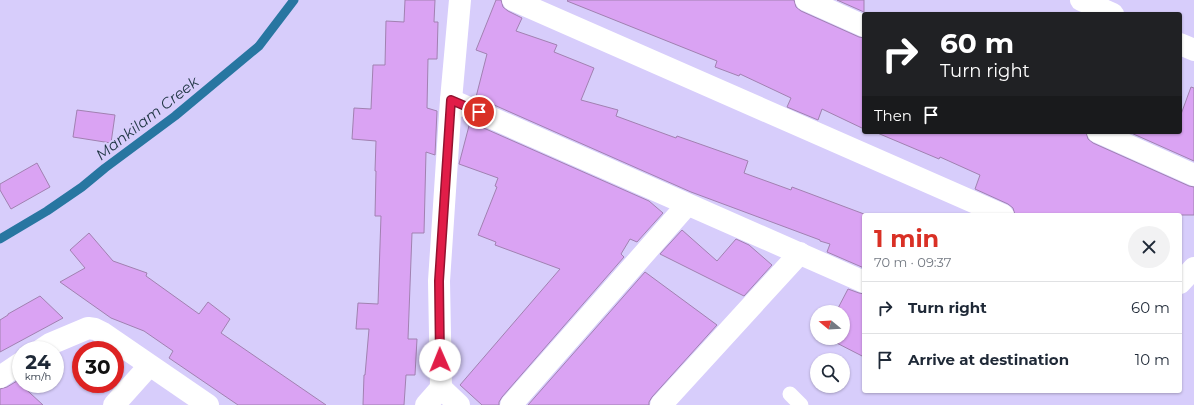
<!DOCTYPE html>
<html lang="en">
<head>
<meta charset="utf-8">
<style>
	:root { --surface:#fff; --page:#f2f2f3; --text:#1f2937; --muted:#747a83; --line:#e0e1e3; --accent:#d93025 }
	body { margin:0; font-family:Montserrat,sans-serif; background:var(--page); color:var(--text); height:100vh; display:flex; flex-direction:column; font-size:15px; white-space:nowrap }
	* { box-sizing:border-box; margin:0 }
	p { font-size:13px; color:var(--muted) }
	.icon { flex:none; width:22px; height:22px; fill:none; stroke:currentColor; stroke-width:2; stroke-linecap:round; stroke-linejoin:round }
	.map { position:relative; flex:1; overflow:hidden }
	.sheet { position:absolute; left:862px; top:213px; width:320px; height:180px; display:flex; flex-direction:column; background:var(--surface); border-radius:4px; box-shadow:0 1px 3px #0004 }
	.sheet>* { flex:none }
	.hud { position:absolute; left:862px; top:12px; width:320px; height:122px; border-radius:4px; box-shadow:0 1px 3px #0004; background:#202124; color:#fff; overflow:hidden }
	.needle { width:26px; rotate:288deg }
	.fabs { position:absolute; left:810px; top:305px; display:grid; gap:8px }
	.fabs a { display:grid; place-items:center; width:40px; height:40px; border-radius:50%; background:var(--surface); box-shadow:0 1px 3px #0004; font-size:20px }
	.speed { position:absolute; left:12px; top:341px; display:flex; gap:8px; font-size:20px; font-weight:700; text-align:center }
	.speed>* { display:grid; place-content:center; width:52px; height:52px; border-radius:50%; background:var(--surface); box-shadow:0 1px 3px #0004; line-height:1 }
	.speed small { font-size:10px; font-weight:400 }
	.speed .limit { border:6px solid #d22; background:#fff; color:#111 }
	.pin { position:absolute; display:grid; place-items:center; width:34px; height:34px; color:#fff; margin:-17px; border:2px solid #fff; border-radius:50%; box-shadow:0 1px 4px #0007 }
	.me { position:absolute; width:44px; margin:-22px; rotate:359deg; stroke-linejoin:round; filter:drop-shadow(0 0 3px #0008) }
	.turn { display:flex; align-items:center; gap:14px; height:84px; padding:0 12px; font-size:18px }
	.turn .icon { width:52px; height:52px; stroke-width:2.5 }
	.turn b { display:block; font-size:28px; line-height:34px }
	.then { display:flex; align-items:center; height:38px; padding:0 12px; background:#0003; gap:8px; font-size:15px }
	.round { display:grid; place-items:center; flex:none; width:42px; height:42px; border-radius:21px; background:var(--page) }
	.headline { display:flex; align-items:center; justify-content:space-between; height:68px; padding:0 12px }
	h1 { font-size:24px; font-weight:700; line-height:30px; color:var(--accent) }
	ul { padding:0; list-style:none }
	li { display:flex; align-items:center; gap:12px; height:52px; padding:0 12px; border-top:1px solid var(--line) }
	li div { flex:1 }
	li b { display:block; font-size:15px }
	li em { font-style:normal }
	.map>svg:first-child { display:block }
</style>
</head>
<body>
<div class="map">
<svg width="1194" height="405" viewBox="0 0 1194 405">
	<rect width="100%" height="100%" fill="#d7cdfb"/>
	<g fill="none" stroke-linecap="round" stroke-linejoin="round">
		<path stroke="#2876a1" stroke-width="9" d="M 0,239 L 47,211 L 82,187 L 105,168 L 175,116 L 259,46 L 294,0"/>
	</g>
	<g fill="#daa3f3" stroke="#a181b1">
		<path d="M 405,0 L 435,0 L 434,22 L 438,22 L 437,59 L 428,59 L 427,108 L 437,111 L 435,155 L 426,152 L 424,233 L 412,233 L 408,339 L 417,339 L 415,375 L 406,375 L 404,405 L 363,405 L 364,375 L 365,375 L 369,329 L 356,329 L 358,303 L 378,304 L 381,216 L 375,216 L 376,171 L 375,171 L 376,141 L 352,139 L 354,108 L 371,109 L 373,65 L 385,65 L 386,21 L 404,22 Z"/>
		<path d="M 496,0 L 501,0 L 503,7 L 508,11 L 522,18 L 516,31 L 557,45 L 554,52 L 594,68 L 581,100 L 618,110 L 616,116 L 676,138 L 677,136 L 748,161 L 744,173 L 791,190 L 792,187 L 864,214 L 864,268 L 827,252 L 830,244 L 820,241 L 820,240 L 691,192 L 476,97 L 487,54 L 476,50 Z"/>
		<path d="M 568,0 L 794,0 L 796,7 L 801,11 L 859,37 L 864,38 L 864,129 L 822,109 L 818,120 L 787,107 L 791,98 L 740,74 L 739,76 L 715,67 L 717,61 L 567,1 Z"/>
		<path d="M 837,0 L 864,0 L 864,12 Z"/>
		<path d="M 1191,87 L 1194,88 L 1194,161 L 1129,132 L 1180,132 L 1180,117 Z"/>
		<path d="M 77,110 L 115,115 L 111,143 L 73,137 Z"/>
		<path d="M 470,122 L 649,201 L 663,213 L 637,242 L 630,239 L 621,254 L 624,257 L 502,397 L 499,402 L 499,405 L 482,405 L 460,385 L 560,269 L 495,245 L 496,242 L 478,235 L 497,187 L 495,186 L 498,178 L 459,164 Z"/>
		<path d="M 875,132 L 1086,132 L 1088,139 L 1093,143 L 1189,186 L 1194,187 L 1194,215 L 1015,215 L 1013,208 L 1008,204 L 975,189 L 980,175 L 940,157 L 939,159 Z"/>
		<path d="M 37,163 L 50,187 L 11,209 L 0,190 L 0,184 Z"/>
		<path d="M 682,230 L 717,261 L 736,239 L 749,245 L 772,265 L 744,296 L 660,254 Z"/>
		<path d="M 89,233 L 113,261 L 147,273 L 146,276 L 199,314 L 208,302 L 230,319 L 221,333 L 326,405 L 238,405 L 169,358 L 173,351 L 144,331 L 111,318 L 60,282 L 85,268 L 70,250 Z"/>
		<path d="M 645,272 L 717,325 L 652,397 L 649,402 L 649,405 L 528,405 Z"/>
		<path d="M 848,289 L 859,293 L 864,294 L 864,357 L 827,338 L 843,338 L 843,312 L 836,312 Z"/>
		<path d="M 40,296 L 63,318 L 0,352 L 0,320 L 8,315 L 8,314 Z"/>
		<path d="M 17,381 L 43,405 L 0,405 L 0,389 L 7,387 Z"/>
	</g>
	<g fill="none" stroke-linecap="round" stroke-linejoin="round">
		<path stroke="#fff" stroke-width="15" d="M 790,394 L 801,405"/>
		<g stroke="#fff" stroke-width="22">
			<path d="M 513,0 L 1003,215"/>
			<path d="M 806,0 L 864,26"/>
			<path d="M 1081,0 L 1113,14"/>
			<path d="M 1180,44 L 1194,50"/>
			<path d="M 451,100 L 864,282"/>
			<path d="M 1098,132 L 1194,175"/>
			<path d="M 1180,283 L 1194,268"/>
			<path d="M 41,350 L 50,344 L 88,328 L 95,329 L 103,333 L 208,405"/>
			<path d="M 0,377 L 21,363"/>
			<path d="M 441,388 L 459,405"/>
			<path d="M 114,405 L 149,366"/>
			<path d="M 426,405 L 441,388 L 439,281 L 451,100 L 460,0"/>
			<path d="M 511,405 L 687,205"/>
			<path d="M 661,405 L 800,253"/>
		</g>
	</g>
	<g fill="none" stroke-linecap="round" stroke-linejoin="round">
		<g stroke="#92132f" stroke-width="10">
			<path id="route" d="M 440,360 L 439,281 L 451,100 L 479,112"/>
		</g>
		<use href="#route" stroke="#e11d48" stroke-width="7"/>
	</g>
	<g text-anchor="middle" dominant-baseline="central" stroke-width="4" stroke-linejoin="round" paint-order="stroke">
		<g font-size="15" font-style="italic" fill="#1f3543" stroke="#d7cdfb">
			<text transform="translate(147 118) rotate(-38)">Mankilam Creek</text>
		</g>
	</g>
</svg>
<div class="fabs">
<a><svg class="needle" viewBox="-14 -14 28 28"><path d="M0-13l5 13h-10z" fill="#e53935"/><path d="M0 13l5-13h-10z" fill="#747a83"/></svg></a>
<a><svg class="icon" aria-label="search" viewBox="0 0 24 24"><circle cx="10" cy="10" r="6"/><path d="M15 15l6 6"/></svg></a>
</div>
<div class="speed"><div>24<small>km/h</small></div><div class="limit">30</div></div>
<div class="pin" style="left:479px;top:112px;background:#d93025"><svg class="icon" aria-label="arrive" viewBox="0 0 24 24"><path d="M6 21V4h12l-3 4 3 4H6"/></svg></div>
<svg class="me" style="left:440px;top:360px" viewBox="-20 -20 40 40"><circle r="19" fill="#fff"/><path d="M0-13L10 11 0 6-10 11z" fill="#e11d48"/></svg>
<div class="hud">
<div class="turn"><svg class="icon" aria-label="right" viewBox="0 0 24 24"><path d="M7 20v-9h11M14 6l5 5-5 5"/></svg><div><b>60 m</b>Turn right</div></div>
<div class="then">Then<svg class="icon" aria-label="arrive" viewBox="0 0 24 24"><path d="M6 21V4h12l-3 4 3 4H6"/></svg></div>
</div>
<section class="sheet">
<div class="headline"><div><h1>1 min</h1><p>70 m · 09:37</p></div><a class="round"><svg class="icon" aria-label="close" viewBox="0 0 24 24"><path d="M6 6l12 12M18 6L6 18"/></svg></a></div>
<ul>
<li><svg class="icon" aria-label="right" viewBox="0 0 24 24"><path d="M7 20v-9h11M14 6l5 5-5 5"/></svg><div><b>Turn right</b></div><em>60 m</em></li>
<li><svg class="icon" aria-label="arrive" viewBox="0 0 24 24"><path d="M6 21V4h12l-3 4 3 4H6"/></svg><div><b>Arrive at destination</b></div><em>10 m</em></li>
</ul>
</section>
</div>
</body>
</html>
